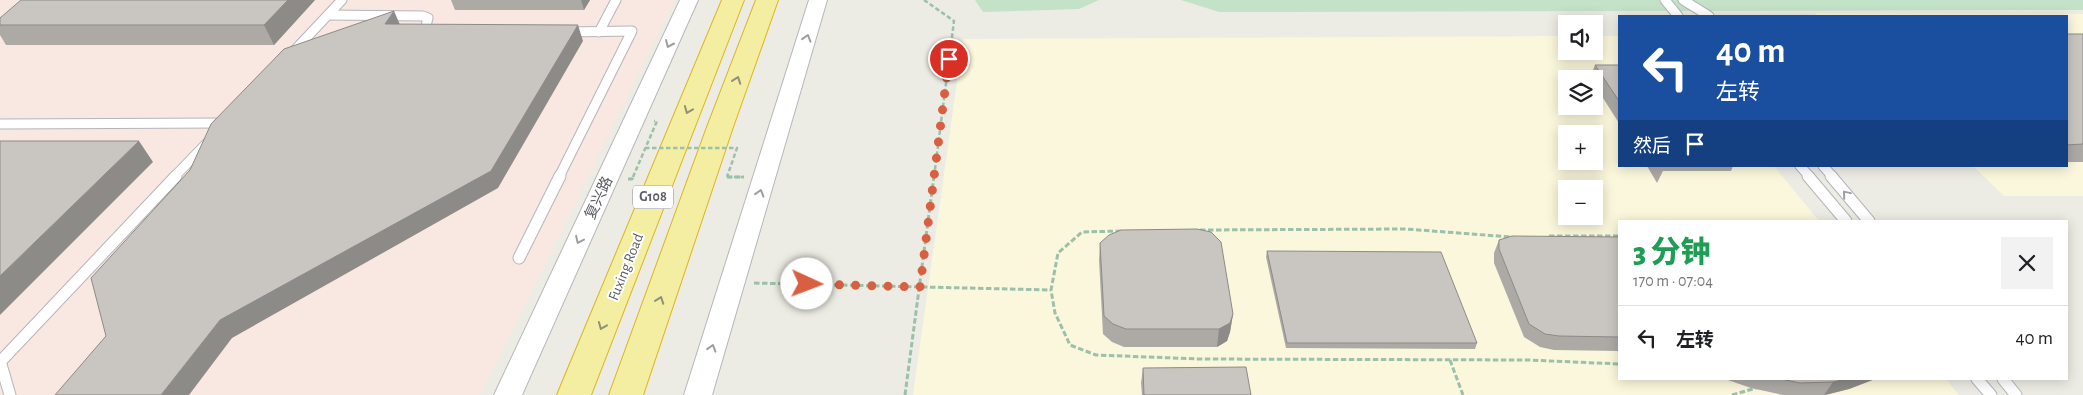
<!DOCTYPE html>
<html lang="zh">
<head>
<meta charset="utf-8">
<style>
	:root { --surface:#fff; --page:#f2f2f2; --text:#202124; --muted:#757577; --line:#e0e0e0 }
	body { margin:0; font-family:"Alegreya Sans","Noto Sans SC",sans-serif; background:var(--page); color:var(--text); height:100vh; display:flex; flex-direction:column; font-size:19px; white-space:nowrap }
	* { box-sizing:border-box; margin:0 }
	p { font-size:16px; color:var(--muted) }
	.icon { flex:none; width:28px; height:28px; fill:none; stroke:currentColor; stroke-width:2; stroke-linecap:round; stroke-linejoin:round }
	.map { position:relative; flex:1; overflow:hidden }
	.panel { position:absolute; left:1618px; top:220px; width:450px; height:160px; display:flex; flex-direction:column; background:var(--surface); border-radius:0px; box-shadow:0 2px 12px #0003 }
	.panel>* { flex:none }
	.hud { position:absolute; left:1618px; top:15px; width:450px; height:152px; border-radius:0px; box-shadow:0 2px 12px #0003; background:#1a4fa0; color:#fff; overflow:hidden }
	.buttons { position:absolute; left:1558px; top:15px; display:grid; gap:10px }
	.buttons a { display:grid; place-items:center; width:45px; height:45px; border-radius:0px; background:var(--surface); box-shadow:0 2px 12px #0003; font-size:25px }
	.pin { position:absolute; display:grid; place-items:center; width:42px; height:42px; color:#fff; margin:-21px; border:2px solid #fff; border-radius:50%; box-shadow:0 1px 5px #0007 }
	.me { position:absolute; width:55px; margin:-28px; rotate:92deg; stroke-linejoin:round; filter:drop-shadow(0 0 4px #0008) }
	.turn { display:flex; align-items:center; gap:18px; height:105px; padding:0 15px; font-size:22px }
	.turn .icon { width:65px; height:65px; stroke-width:2.5 }
	.turn b { display:block; font-size:35px; line-height:42px }
	.then { display:flex; align-items:center; height:48px; padding:0 15px; background:#0003; gap:10px; font-size:19px }
	.round { display:grid; place-items:center; flex:none; width:52px; height:52px; border-radius:0px; background:var(--page) }
	.headline { display:flex; align-items:center; justify-content:space-between; height:85px; padding:0 15px }
	h1 { font-size:30px; font-weight:800; line-height:38px; color:#1e9e55 }
	ul { padding:0; list-style:none }
	li { display:flex; align-items:center; gap:15px; height:65px; padding:0 15px; border-top:1px solid var(--line) }
	li div { flex:1 }
	li b { display:block; font-size:19px }
	li em { font-style:normal }
	.map>svg:first-child { display:block }
</style>
</head>
<body>
<div class="map">
<svg width="2083" height="395" viewBox="0 0 2083 395">
	<rect width="100%" height="100%" fill="#edece4"/>
	<g fill="#faf7dc" fill-rule="evenodd">
		<path d="M 1815,13 L 2083,14 L 2083,196 L 2004,196 L 1973,166 L 2066,166 L 2066,16 L 1818,16 Z"/>
		<path d="M 1566,36 L 1566,51 L 1594,51 L 1594,36 L 1619,36 L 1619,166 L 1774,166 L 1819,221 L 1619,221 L 1619,379 L 1946,379 L 1959,395 L 913,395 L 963,39 ZM 1566,79 L 1594,79 L 1594,106 L 1566,106 ZM 1566,134 L 1594,134 L 1594,161 L 1566,161 ZM 1566,189 L 1594,189 L 1594,216 L 1566,216 Z"/>
	</g>
	<path fill="#f9e7e2" d="M 0,0 L 675,0 L 480,395 L 0,395 Z"/>
	<g fill="#c3e2c7">
		<path d="M 975,0 L 1099,0 L 1079,9 L 983,12 Z"/>
		<path d="M 1181,0 L 2083,0 L 2083,10 L 1219,12 Z"/>
	</g>
	<g fill="none" stroke-linecap="round" stroke-linejoin="round">
		<g stroke="#b4b6ba" stroke-width="11">
			<g id="service-far1">
				<path d="M 1665,0 L 1678,16"/>
				<path d="M 1683,0 L 1709,16"/>
				<path d="M 328,15 L 423,16 L 428,18 L 425,30 L 431,32"/>
				<path d="M 599,32 L 616,0"/>
				<path d="M 293,52 L 342,0"/>
				<path d="M 0,124 L 224,123"/>
				<path d="M 1800,166 L 1810,177"/>
				<path d="M 1823,166 L 1833,177"/>
				<path d="M 174,177 L 207,143"/>
				<path d="M 559,177 L 632,31 L 568,32"/>
			</g>
		</g>
		<g stroke="#b4b6ba" stroke-width="13">
			<g id="service">
				<path d="M 1808,176 L 1846,221"/>
				<path d="M 1831,176 L 1869,221"/>
				<path d="M 519,258 L 560,176"/>
				<path d="M 0,361 L 10,395"/>
				<path d="M 1,361 L 176,176"/>
				<path d="M 1977,379 L 1991,395"/>
				<path d="M 2003,379 L 2016,395"/>
			</g>
		</g>
		<g stroke="#b4b6ba" stroke-width="2">
			<g id="tertiary">
				<path d="M 680,0 L 698,0 L 522,395 L 494,395 Z"/>
				<path d="M 809,0 L 827,0 L 712,395 L 684,395 Z"/>
			</g>
		</g>
		<g stroke="#dbb617" stroke-width="2">
			<g id="trunk">
				<path d="M 722,0 L 744,0 L 591,395 L 557,395 Z"/>
				<path d="M 756,0 L 778,0 L 733,127 L 643,395 L 609,395 L 707,127 Z"/>
			</g>
		</g>
		<g stroke="#9cc0aa" stroke-width="2.5" stroke-dasharray="4.5 2.5" stroke-linecap="butt">
			<path d="M 924,0 L 954,21 L 934,177"/>
			<path d="M 633,177 L 657,121 L 654,121"/>
			<path d="M 727,177 L 744,177"/>
		</g>
		<g stroke="#9cc0aa" stroke-width="3" stroke-dasharray="5.5 2.5" stroke-linecap="butt">
			<path d="M 727,177 L 744,177"/>
			<path d="M 628,179 L 632,179 L 633,176"/>
			<path d="M 1200,230 L 1406,229 L 1511,237"/>
			<path d="M 1121,231 L 1082,232 L 1058,253 L 1051,290 L 1055,313 L 1070,345 L 1096,355 L 1200,359 L 1529,360 L 1619,364"/>
			<path d="M 1549,236 L 1619,236"/>
			<path d="M 754,283 L 1051,290"/>
			<path d="M 1450,360 L 1463,395"/>
			<path d="M 905,395 L 934,176"/>
			<path d="M 1732,395 L 1756,388"/>
		</g>
		<use href="#service-far1" stroke="#fff" stroke-width="9"/>
		<use href="#service" stroke="#fff" stroke-width="11"/>
		<use href="#tertiary" fill="#fff" fill-rule="evenodd"/>
		<use href="#trunk" fill="#f4eea2" fill-rule="evenodd"/>
		<path stroke="#9cc0aa" stroke-width="2.5" stroke-dasharray="4.5 2.5" stroke-linecap="butt" d="M 645,148 L 737,148 L 727,177"/>
	</g>
	<g fill="#adaaa6">
		<path d="M 315,0 L 274,45 L 6,45 L 0,35 L 0,18 Z"/>
		<path d="M 451,0 L 590,0 L 584,10 L 455,10 Z"/>
		<rect x="2066" y="34" width="17" height="128"/>
		<path d="M 1595,65 L 1619,65 L 1619,123 L 1594,84 L 1594,79 L 1590,78 Z"/>
		<path d="M 1647,166 L 1733,166 L 1731,171 L 1663,171 L 1657,183 Z"/>
		<path d="M 1619,237 L 1619,351 L 1554,350 L 1540,347 L 1524,337 L 1494,263 L 1494,253 L 1499,240 Z"/>
		<path d="M 1100,243 L 1233,314 L 1230,332 L 1227,341 L 1217,347 L 1124,347 L 1112,342 L 1103,334 L 1099,260 Z"/>
		<path d="M 1267,251 L 1477,343 L 1475,349 L 1286,348 L 1266,257 Z"/>
		<path d="M 1143,368 L 1251,395 L 1142,395 L 1141,383 Z"/>
		<path d="M 1725,379 L 1875,379 L 1849,389 L 1826,395 L 1783,395 L 1751,388 Z"/>
	</g>
	<g fill="#8d8b87">
		<path d="M 288,0 L 315,0 L 274,45 L 264,25 Z"/>
		<path d="M 581,0 L 590,0 L 584,10 Z"/>
		<path d="M 394,11 L 401,27 L 385,24 Z"/>
		<path d="M 578,25 L 583,41 L 498,188 L 232,338 L 189,395 L 161,395 L 220,320 Z"/>
		<path d="M 139,141 L 153,162 L 0,315 L 0,276 Z"/>
		<path d="M 1233,314 L 1230,332 L 1227,341 L 1217,347 L 1219,329 Z"/>
		<path d="M 1845,379 L 1875,379 L 1849,389 L 1824,395 L 1833,382 Z"/>
	</g>
	<g fill="#c9c6c1" stroke="#8d8b87">
		<path d="M 21,0 L 288,0 L 264,25 L 0,25 L 0,18 Z"/>
		<path d="M 394,11 L 385,24 L 578,25 L 491,171 L 220,320 L 161,395 L 55,395 L 106,336 L 91,278 L 190,170 L 211,124 L 284,49 Z"/>
		<path d="M 2066,34 L 2083,34 L 2083,144 L 2066,145 Z"/>
		<path d="M 1595,65 L 1619,65 L 1619,101 Z"/>
		<path d="M 0,141 L 139,141 L 0,276 Z"/>
		<path d="M 1197,229 L 1211,232 L 1221,242 L 1233,314 L 1230,323 L 1219,329 L 1126,329 L 1113,324 L 1104,316 L 1100,243 L 1109,235 L 1121,230 Z"/>
		<path d="M 1512,236 L 1619,237 L 1619,337 L 1559,336 L 1545,334 L 1529,324 L 1499,249 L 1499,240 Z"/>
		<path d="M 1267,251 L 1441,252 L 1477,343 L 1287,343 Z"/>
		<path d="M 1246,367 L 1251,395 L 1144,395 L 1143,368 Z"/>
		<path d="M 1781,379 L 1845,379 L 1833,382 L 1800,383 Z"/>
	</g>
	<defs><path id="oneway-chevron" d="M-2-3.5L2.5 0L-2 3.5" fill="none" stroke-width="1.6" stroke-linecap="round" stroke-linejoin="round" transform="scale(1.25)"/></defs>
	<g stroke="#9d9ea1">
		<use href="#oneway-chevron" transform="translate(807 38) rotate(-73)"/>
		<use href="#oneway-chevron" transform="translate(669 44) rotate(114)"/>
		<use href="#oneway-chevron" transform="translate(760 193) rotate(-73)"/>
		<use href="#oneway-chevron" transform="translate(1846 194) rotate(-130)"/>
		<use href="#oneway-chevron" transform="translate(579 240) rotate(115)"/>
		<use href="#oneway-chevron" transform="translate(712 348) rotate(-73)"/>
	</g>
	<g stroke="#919079">
		<use href="#oneway-chevron" transform="translate(737 80) rotate(-70)"/>
		<use href="#oneway-chevron" transform="translate(688 110) rotate(112)"/>
		<use href="#oneway-chevron" transform="translate(660 300) rotate(-70)"/>
		<use href="#oneway-chevron" transform="translate(602 326) rotate(112)"/>
	</g>
	<g fill="none" stroke-linecap="round" stroke-linejoin="round">
		<path stroke="#d85f40" stroke-width="9" stroke-dasharray="0 16.2" d="M 807,284 L 920,287 L 949,59"/>
	</g>
	<g text-anchor="middle" dominant-baseline="central" stroke-width="4" stroke-linejoin="round" paint-order="stroke">
		<rect fill="#fff" stroke="#8d8e92" stroke-width="1" x="633" y="185.5" width="40" height="23" rx="4"/>
		<g font-size="14" font-weight="bold" fill="#5c5e63">
			<text x="653" y="197">G108</text>
		</g>
		<g font-size="15" fill="#5c5e63" stroke="#fff">
			<text transform="translate(599 198) rotate(-65)">复兴路</text>
			<text transform="translate(626 267) rotate(-68)">Fuxing Road</text>
		</g>
	</g>
</svg>
<div class="buttons">
<a><svg class="icon" aria-label="sound" viewBox="0 0 24 24"><path d="M4 9h4l5-4v14l-5-4H4zM17 9q2 3 0 6"/></svg></a>
<a><svg class="icon" aria-label="layers" viewBox="0 0 24 24"><path d="M12 4l9 5-9 5-9-5zM3 14l9 5 9-5"/></svg></a>
<a>+</a>
<a>−</a>
</div>
<div class="pin" style="left:949px;top:59px;background:#d93025"><svg class="icon" aria-label="arrive" viewBox="0 0 24 24"><path d="M6 21V4h12l-3 4 3 4H6"/></svg></div>
<svg class="me" style="left:807px;top:284px" viewBox="-20 -20 40 40"><circle r="19" fill="#fff"/><path d="M0-13L10 11 0 6-10 11z" fill="#d85f40"/></svg>
<div class="hud">
<div class="turn"><svg class="icon" aria-label="left" viewBox="0 0 24 24"><path d="M17 20v-9H6M10 6l-5 5 5 5"/></svg><div><b>40 m</b>左转</div></div>
<div class="then">然后<svg class="icon" aria-label="arrive" viewBox="0 0 24 24"><path d="M6 21V4h12l-3 4 3 4H6"/></svg></div>
</div>
<section class="panel">
<div class="headline"><div><h1>3 分钟</h1><p>170 m · 07:04</p></div><a class="round"><svg class="icon" aria-label="close" viewBox="0 0 24 24"><path d="M6 6l12 12M18 6L6 18"/></svg></a></div>
<ul>
<li><svg class="icon" aria-label="left" viewBox="0 0 24 24"><path d="M17 20v-9H6M10 6l-5 5 5 5"/></svg><div><b>左转</b></div><em>40 m</em></li>
</ul>
</section>
</div>
</body>
</html>
